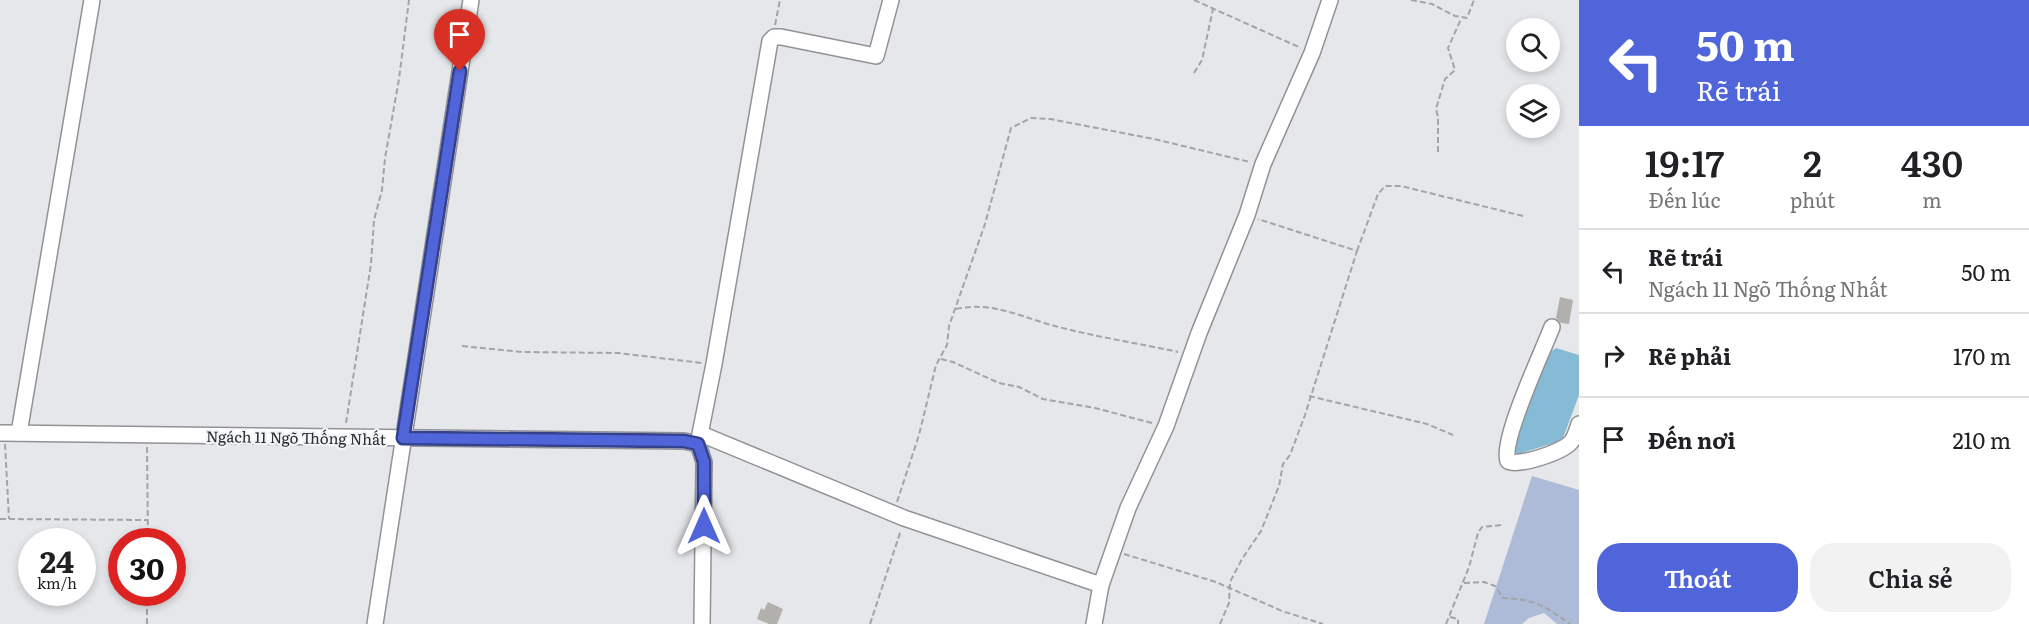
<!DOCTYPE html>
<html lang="vi">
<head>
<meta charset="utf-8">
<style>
	:root { --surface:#fff; --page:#f2f2f2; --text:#202124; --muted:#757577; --line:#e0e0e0; --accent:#5065da }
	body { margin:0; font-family:Literata,serif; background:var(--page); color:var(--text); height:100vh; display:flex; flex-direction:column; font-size:22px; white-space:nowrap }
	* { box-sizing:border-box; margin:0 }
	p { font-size:20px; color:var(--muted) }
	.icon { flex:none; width:33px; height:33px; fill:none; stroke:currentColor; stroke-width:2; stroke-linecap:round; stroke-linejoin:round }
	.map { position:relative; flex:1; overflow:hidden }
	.drawer { display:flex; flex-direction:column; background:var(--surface); width:450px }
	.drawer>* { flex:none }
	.guide { background:#5065da; color:#fff; overflow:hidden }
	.fabs { position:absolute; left:1506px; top:18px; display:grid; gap:12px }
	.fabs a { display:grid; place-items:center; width:54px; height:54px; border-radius:50%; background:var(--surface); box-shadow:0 3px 9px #0003; font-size:30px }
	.speed { position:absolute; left:18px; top:528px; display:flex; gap:12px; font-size:30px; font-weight:700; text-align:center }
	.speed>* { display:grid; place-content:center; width:78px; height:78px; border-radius:50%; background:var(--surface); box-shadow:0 3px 9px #0003; line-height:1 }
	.speed small { font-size:15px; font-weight:400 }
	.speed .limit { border:9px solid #d22; background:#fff; color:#111 }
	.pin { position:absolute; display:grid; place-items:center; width:51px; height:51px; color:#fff; margin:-62px -26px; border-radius:50% 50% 50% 0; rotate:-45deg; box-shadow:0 0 6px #0007 }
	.pin .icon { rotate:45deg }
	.me { position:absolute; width:66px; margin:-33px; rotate:0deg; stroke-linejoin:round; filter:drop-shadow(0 0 4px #0008) }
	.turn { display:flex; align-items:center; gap:21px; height:126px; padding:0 18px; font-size:27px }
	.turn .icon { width:78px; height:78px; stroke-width:2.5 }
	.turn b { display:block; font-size:42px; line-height:51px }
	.eta { display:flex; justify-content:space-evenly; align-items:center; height:102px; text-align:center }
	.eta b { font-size:36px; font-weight:600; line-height:42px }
	.cta { display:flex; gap:12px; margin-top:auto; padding:12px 18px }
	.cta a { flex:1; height:69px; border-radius:24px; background:var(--accent); color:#fff; font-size:24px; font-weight:600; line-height:69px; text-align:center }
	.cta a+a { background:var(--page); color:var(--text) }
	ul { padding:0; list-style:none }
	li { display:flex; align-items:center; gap:18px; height:84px; padding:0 18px; border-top:2px solid var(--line) }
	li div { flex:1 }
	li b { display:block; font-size:22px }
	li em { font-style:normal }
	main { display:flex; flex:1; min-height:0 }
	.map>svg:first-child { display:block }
</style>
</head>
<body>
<main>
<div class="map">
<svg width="1579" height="624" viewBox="0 0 1579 624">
	<rect width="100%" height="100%" fill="#e5e7ea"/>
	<path fill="#adbad8" d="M 1532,476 L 1579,490 L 1579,624 L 1557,624 L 1544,613 L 1529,618 L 1522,624 L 1484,624 Z"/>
	<path fill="#86bbd6" d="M 1556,348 L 1579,355 L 1579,395 L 1563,438 L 1557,442 L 1518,454 L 1515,452 L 1515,446 L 1527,403 L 1549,353 Z"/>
	<g fill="#b2b0ad">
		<path d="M 1560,297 L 1573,300 L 1569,324 L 1561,323 L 1556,318 Z"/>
		<path d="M 768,602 L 783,609 L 777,624 L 769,624 L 757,619 L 761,608 L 764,610 Z"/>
	</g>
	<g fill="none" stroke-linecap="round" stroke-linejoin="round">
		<g stroke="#919296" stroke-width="18">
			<g id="minor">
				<path d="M 1552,327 C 1543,351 1500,441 1508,461 C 1518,467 1563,452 1571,442 C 1575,438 1577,430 1579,424"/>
				<path d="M 0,433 L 684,441 L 698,444 L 704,462 L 702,624"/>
				<path d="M 19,433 L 92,0"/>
				<path d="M 701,434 L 904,518 L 1101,585"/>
				<path d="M 698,444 L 714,364 L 770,41 L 774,37 L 781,37 L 876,56 L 891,0"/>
				<path d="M 375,624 L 471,0"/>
				<path d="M 1094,624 L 1101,585 L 1128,508 L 1166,426 L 1199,333 L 1247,215 L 1263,164 L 1312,53 L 1330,0"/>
			</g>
		</g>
		<g stroke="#a2a4a6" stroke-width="2" stroke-dasharray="6 3" stroke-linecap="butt">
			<path d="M 1194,0 L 1301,48"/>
			<path d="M 1411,0 L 1432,4 L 1455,16 L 1467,18 L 1474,0"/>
			<path d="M 775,25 L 780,0"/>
			<path d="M 1194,73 L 1202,60 L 1213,9"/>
			<path d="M 1438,152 L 1438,117 L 1436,109 L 1445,79 L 1455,70 L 1448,48 L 1461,19"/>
			<path d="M 1357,251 L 1378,194 L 1385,186 L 1401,186 L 1523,216"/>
			<path d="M 956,309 C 992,301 1021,317 1055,326 C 1096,337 1137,343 1178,352"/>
			<path d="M 462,346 L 522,352 L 618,353 L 702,363"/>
			<path d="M 941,359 L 953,362 L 999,383 L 1019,387 L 1043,399 L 1095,408 L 1152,423"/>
			<path d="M 1309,396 L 1427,424 L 1453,435"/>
			<path d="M 346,423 L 371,264 L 374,220 L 382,190 L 385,158 L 399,79 L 409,0"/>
			<path d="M 5,444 L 9,519"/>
			<path d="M 147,447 L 148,542"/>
			<path d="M 897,502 L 919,435 L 936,365 L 947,345 L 949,326 L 985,224 L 1011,128 L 1031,118 L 1050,119 L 1154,139 L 1250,162"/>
			<path d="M 0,519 L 148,520"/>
			<path d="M 1124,554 L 1216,582 L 1282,611 L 1323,624"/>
			<path d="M 1464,583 L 1484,582 L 1495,586 L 1503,598 C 1537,600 1543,605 1570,624"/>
			<path d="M 1450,617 L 1458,619 L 1458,624"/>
			<path d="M 147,624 L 147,592"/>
			<path d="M 870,624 L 901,530"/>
			<path d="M 1220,624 L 1229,603 L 1230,582 L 1242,559 L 1261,531 L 1279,486 L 1283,464 L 1290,455 L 1305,415 L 1357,251 L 1258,219"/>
			<path d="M 1446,624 L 1469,567 L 1478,533 L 1482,527 L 1502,525"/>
		</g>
		<use href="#minor" stroke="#fff" stroke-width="15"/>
	</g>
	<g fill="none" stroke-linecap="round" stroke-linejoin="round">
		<g stroke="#34428e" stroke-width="15">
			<path id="route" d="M 460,71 L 403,438 L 684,441 L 698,444 L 704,462 L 704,526"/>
		</g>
		<use href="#route" stroke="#5065da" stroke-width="10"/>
	</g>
	<g text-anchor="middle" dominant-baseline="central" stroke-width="4.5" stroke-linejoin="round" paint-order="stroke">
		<g font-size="15" fill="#2a2b2c" stroke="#f2f4f8">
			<text transform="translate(296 437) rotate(1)">Ngách 11 Ngõ Thống Nhất</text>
		</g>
	</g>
</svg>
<div class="fabs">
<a><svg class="icon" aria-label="search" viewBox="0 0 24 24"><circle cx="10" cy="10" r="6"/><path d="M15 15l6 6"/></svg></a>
<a><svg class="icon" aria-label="layers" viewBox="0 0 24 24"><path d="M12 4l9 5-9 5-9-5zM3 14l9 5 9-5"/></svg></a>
</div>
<div class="speed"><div>24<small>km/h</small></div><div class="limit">30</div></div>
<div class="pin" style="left:460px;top:71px;background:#d93025"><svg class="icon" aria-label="arrive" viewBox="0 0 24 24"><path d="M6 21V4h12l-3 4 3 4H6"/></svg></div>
<svg class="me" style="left:704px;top:526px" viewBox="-20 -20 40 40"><path d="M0-17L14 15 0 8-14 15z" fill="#5065da" stroke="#fff" stroke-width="4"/></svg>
</div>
<section class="drawer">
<div class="guide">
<div class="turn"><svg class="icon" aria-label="left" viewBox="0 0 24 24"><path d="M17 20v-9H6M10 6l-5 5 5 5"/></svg><div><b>50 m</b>Rẽ trái</div></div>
</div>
<div class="eta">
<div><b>19:17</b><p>Đến lúc</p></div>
<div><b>2</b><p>phút</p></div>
<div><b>430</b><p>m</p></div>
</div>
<ul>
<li><svg class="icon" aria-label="left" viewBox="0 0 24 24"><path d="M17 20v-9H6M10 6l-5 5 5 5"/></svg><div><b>Rẽ trái</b><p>Ngách 11 Ngõ Thống Nhất</p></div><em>50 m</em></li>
<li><svg class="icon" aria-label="right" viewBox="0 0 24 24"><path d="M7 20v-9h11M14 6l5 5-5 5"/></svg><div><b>Rẽ phải</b></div><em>170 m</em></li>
<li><svg class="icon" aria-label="arrive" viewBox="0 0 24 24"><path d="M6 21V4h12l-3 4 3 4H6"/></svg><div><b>Đến nơi</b></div><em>210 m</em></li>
</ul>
<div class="cta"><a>Thoát</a><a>Chia sẻ</a></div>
</section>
</main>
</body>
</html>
